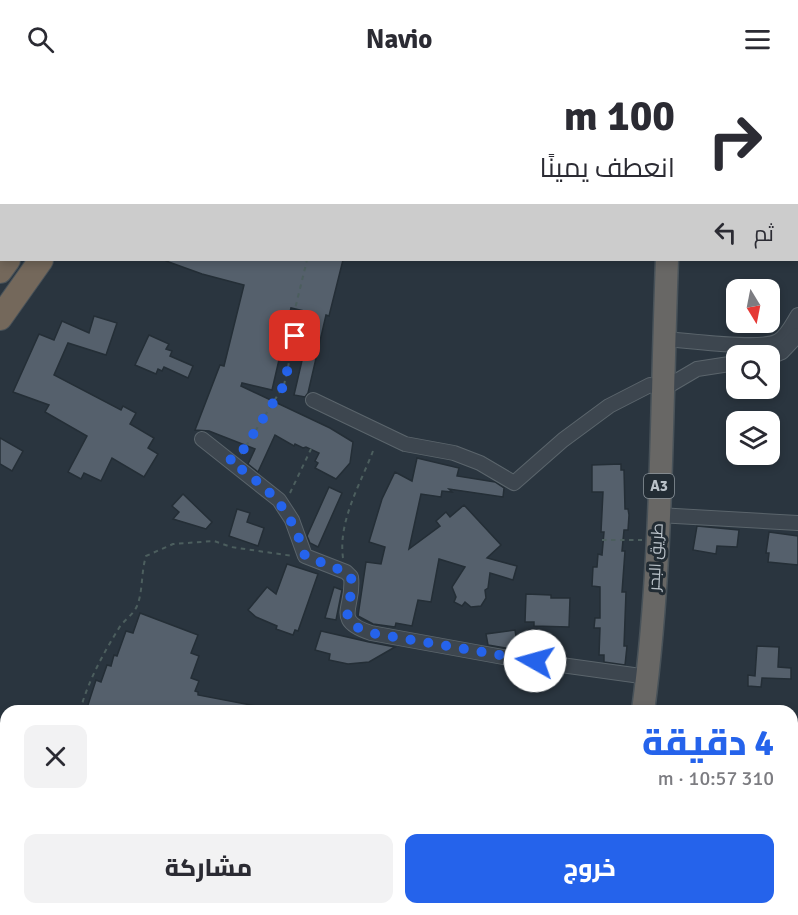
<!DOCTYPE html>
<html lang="ar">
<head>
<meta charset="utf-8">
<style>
	:root { --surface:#fff; --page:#f2f2f3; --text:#2b2b33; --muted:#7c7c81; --accent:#2563eb }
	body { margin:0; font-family:Signika,Cairo,sans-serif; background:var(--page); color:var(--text); direction:rtl; height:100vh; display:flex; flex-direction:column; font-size:22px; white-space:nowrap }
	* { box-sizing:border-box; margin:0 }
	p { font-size:20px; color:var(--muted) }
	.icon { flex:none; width:33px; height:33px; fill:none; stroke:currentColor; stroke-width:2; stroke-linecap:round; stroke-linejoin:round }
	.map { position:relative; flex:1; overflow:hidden; direction:ltr }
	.details { position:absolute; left:0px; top:627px; width:798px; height:210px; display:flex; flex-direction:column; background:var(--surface); border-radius:18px 18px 0 0; box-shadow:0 3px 9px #0003; direction:rtl }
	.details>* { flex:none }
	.hud { position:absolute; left:0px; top:0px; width:798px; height:183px; box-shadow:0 3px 9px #0003; direction:rtl; background:#fff; color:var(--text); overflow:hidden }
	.needle { width:39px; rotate:170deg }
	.controls { position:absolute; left:726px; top:201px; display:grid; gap:12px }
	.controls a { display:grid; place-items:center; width:54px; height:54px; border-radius:12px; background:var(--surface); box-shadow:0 3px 9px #0003; font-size:30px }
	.pin { position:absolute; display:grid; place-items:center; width:51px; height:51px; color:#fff; margin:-26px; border-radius:12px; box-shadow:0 3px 9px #0006 }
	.me { position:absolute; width:66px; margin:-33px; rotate:277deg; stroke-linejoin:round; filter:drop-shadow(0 0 4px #0008) }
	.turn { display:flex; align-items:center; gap:21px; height:126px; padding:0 24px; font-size:27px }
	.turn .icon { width:78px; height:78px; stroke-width:2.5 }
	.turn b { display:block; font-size:42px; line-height:51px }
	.then { display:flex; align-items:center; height:57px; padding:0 24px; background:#0003; gap:12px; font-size:22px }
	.round { display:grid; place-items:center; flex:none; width:63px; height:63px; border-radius:12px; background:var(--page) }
	.head { display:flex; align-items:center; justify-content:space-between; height:102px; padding:0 24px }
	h1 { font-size:36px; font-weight:800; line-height:45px; color:var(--accent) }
	.action { display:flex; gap:12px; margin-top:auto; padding:12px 24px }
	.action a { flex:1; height:69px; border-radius:12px; background:var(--accent); color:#fff; font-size:24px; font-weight:800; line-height:69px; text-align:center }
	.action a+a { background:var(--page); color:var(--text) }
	header { display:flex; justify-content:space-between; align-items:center; height:78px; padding:0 24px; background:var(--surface); font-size:27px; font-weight:800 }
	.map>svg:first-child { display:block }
</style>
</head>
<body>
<header><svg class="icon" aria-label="menu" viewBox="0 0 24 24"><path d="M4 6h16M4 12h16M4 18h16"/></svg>Navio<svg class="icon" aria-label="search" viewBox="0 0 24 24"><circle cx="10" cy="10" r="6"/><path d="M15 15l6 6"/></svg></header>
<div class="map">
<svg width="798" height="837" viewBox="0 0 798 837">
	<rect width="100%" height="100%" fill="#2a353f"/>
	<g fill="#55606c" stroke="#242e36" stroke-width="1.5">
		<path d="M 166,182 L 343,182 L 329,238 L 326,237 L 308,315 L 305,319 L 294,317 L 313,235 L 291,230 L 272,312 L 242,305 L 241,308 L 330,350 L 353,364 L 350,385 L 336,401 L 315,390 L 318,385 L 315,383 L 319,375 L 306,369 L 303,370 L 295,366 L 294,368 L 275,357 L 258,394 L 248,386 L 255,371 L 209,353 L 195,352 L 220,287 L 224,288 L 244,207 L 202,196 L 166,183 Z"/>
		<path d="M 94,238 L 117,245 L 106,277 L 68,265 L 54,297 L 121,332 L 123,328 L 136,335 L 130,346 L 154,360 L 148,370 L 158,376 L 144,399 L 112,380 L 101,403 L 84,395 L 81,401 L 68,394 L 87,358 L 45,334 L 49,327 L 13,314 L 39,256 L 54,262 L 62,243 L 89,255 Z"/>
		<path d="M 149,257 L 169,266 L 166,271 L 172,273 L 170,278 L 193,288 L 188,300 L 164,289 L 162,293 L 158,291 L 156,296 L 135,287 Z"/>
		<path d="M 0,360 L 23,373 L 12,393 L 0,386 Z"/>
		<path d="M 417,380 L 459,390 L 457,398 L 495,404 L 504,410 L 503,419 L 449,411 L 452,414 L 442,413 L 441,419 L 421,416 L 409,471 L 440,448 L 436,443 L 446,434 L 450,439 L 464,427 L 501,467 L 487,480 L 517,488 L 513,502 L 490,495 L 488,510 L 485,512 L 486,520 L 481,528 L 471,529 L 465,524 L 462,528 L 454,524 L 456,519 L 452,509 L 465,489 L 439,481 L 431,524 L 418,522 L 412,548 L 396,545 L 395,549 L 373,546 L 358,538 L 366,484 L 381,486 L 385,469 L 369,464 L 382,421 L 395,394 L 412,403 Z"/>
		<path d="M 621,386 L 621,392 L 624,392 L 625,431 L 628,431 L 629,437 L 628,452 L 624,452 L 622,473 L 625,473 L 622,514 L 626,514 L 624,568 L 627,568 L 625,587 L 604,584 L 604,577 L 599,577 L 600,550 L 594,550 L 595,540 L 600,540 L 600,509 L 592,508 L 593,489 L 597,489 L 598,476 L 602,477 L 604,454 L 601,454 L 603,414 L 592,414 L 592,387 Z"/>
		<path d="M 329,409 L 342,415 L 318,469 L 310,465 L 307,458 Z"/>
		<path d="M 183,416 L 212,444 L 206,451 L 173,441 L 179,434 L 172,428 Z"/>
		<path d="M 237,431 L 250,435 L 247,444 L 264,450 L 258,468 L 229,458 Z"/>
		<path d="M 697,448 L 739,452 L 737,469 L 717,468 L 716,476 L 693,472 Z"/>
		<path d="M 769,454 L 798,458 L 798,487 L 768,484 L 769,475 L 766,475 Z"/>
		<path d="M 287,486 L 318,496 L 298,553 L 295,552 L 293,557 L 276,551 L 277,548 L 256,539 L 248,532 L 267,509 L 276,516 Z"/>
		<path d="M 334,509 L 342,512 L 336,542 L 325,540 Z"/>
		<path d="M 526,516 L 551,517 L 551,520 L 570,520 L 569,549 L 534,548 L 534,544 L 525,544 Z"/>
		<path d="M 140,535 L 198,557 L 191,575 L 199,578 L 191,600 L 199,603 L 195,613 L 198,614 L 198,617 L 256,628 L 255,633 L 161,633 L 142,628 L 141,633 L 86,633 L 96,602 L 101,604 L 107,587 L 111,588 L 114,577 L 117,578 L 126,553 L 133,555 Z"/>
		<path d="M 515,552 L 518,572 L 488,567 L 486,556 Z"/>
		<path d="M 321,553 L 369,564 L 395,569 L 369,584 L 348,586 L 329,582 L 330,576 L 315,572 Z"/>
		<path d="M 757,568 L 779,569 L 778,589 L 791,590 L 791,601 L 762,600 L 761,609 L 748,608 L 748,597 L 755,598 Z"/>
	</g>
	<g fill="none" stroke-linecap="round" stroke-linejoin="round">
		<g stroke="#5b656c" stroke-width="9">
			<path id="service" d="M 792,664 L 798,664"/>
		</g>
		<g stroke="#5b656c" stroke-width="16">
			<g id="minor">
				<path d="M 16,2 L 16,0"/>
				<path d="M 88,2 L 90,0"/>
				<path d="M 1,72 L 2,67"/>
				<path d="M 796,159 L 798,160"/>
				<path d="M 664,261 C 686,262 761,273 778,263 C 787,258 793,245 798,237"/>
				<path d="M 770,279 L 782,274 L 798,257"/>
				<path d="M 313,322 L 405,366 L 454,375 L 480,385 L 514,405 L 563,362 L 609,328 L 650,307 L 663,311 L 697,291 L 736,285"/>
				<path d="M 202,361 L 279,422 L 292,442 L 305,478 L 346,494 L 351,499 C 355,530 331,542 371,555 L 503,579 L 648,599"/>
				<path d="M 658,437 L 798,445"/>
			</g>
		</g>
		<g stroke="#485259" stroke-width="25">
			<g id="trunk">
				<path d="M 688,2 L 688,0"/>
				<path d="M 643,633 C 663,484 661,332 667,182"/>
				<path d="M 594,837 L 596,831"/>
			</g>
		</g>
		<g stroke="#485259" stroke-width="26">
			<g id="motorway">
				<path d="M 140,2 L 141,0"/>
				<path d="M 181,2 L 183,0"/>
				<path d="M 0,193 L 8,182"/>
				<path d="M 0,240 L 41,182"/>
			</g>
		</g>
		<g stroke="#4c5e5e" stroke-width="2" stroke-dasharray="4.5 4.5" stroke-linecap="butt">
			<path d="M 241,376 L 284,307 L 298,244 L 295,231 L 307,182"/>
			<path d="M 290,415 L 311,371"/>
			<path d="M 602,462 L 642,462"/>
			<path d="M 343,480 C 338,443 360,407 373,373"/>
			<path d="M 80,633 C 88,603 103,576 119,550 C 124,542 133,537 137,528 C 143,514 141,494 146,478 L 173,466 L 214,463 L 231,469 L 293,478"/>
			<path d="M 0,733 L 6,733"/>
		</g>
		<use href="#service" stroke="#3d464f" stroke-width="7"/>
		<use href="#minor" stroke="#3d464f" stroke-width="14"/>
		<use href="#trunk" stroke="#686765" stroke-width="22"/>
		<use href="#motorway" stroke="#74685b" stroke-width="24"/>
	</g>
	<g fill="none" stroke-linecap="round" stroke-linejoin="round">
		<path stroke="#2563eb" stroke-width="10" stroke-dasharray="0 18" d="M 295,258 L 284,307 L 280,314 L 238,380 L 229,382 C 270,412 290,428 305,478 L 346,494 L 351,499 C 355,531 331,542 371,555 L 535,583"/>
	</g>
	<g text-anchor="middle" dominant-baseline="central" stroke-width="6" stroke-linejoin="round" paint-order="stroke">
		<rect fill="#222c34" stroke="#8c959c" stroke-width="1.5" x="644" y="396" width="30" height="24" rx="4.5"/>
		<g font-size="15" font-weight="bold" fill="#bac2c9">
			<text x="659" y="408">A3</text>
		</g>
		<g font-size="16" fill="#bac2c9" stroke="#222c34">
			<text transform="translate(656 479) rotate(-87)">طريق البحر</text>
		</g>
	</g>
</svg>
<div class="controls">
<a><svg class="needle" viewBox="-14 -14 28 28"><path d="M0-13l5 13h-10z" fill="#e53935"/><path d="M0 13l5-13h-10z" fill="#7c7c81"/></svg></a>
<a><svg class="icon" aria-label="search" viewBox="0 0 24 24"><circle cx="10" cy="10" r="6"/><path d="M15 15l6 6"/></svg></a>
<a><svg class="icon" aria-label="layers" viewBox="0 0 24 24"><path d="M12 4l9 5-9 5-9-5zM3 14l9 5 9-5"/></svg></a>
</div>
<div class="pin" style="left:295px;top:258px;background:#d93025"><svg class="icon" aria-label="arrive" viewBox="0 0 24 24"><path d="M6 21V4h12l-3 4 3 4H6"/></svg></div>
<svg class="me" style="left:535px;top:583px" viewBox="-20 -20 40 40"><circle r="19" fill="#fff"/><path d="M0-13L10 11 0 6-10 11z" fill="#2563eb"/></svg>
<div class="hud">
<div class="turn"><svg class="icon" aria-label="right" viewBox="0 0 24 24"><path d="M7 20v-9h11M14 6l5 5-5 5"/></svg><div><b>100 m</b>انعطف يمينًا</div></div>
<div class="then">ثم<svg class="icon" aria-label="left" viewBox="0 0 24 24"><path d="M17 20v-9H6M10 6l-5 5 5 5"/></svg></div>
</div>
<section class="details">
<div class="head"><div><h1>4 دقيقة</h1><p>310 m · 10:57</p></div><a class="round"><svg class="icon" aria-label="close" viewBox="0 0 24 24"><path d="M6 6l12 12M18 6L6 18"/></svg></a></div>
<div class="action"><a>خروج</a><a>مشاركة</a></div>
</section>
</div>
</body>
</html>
